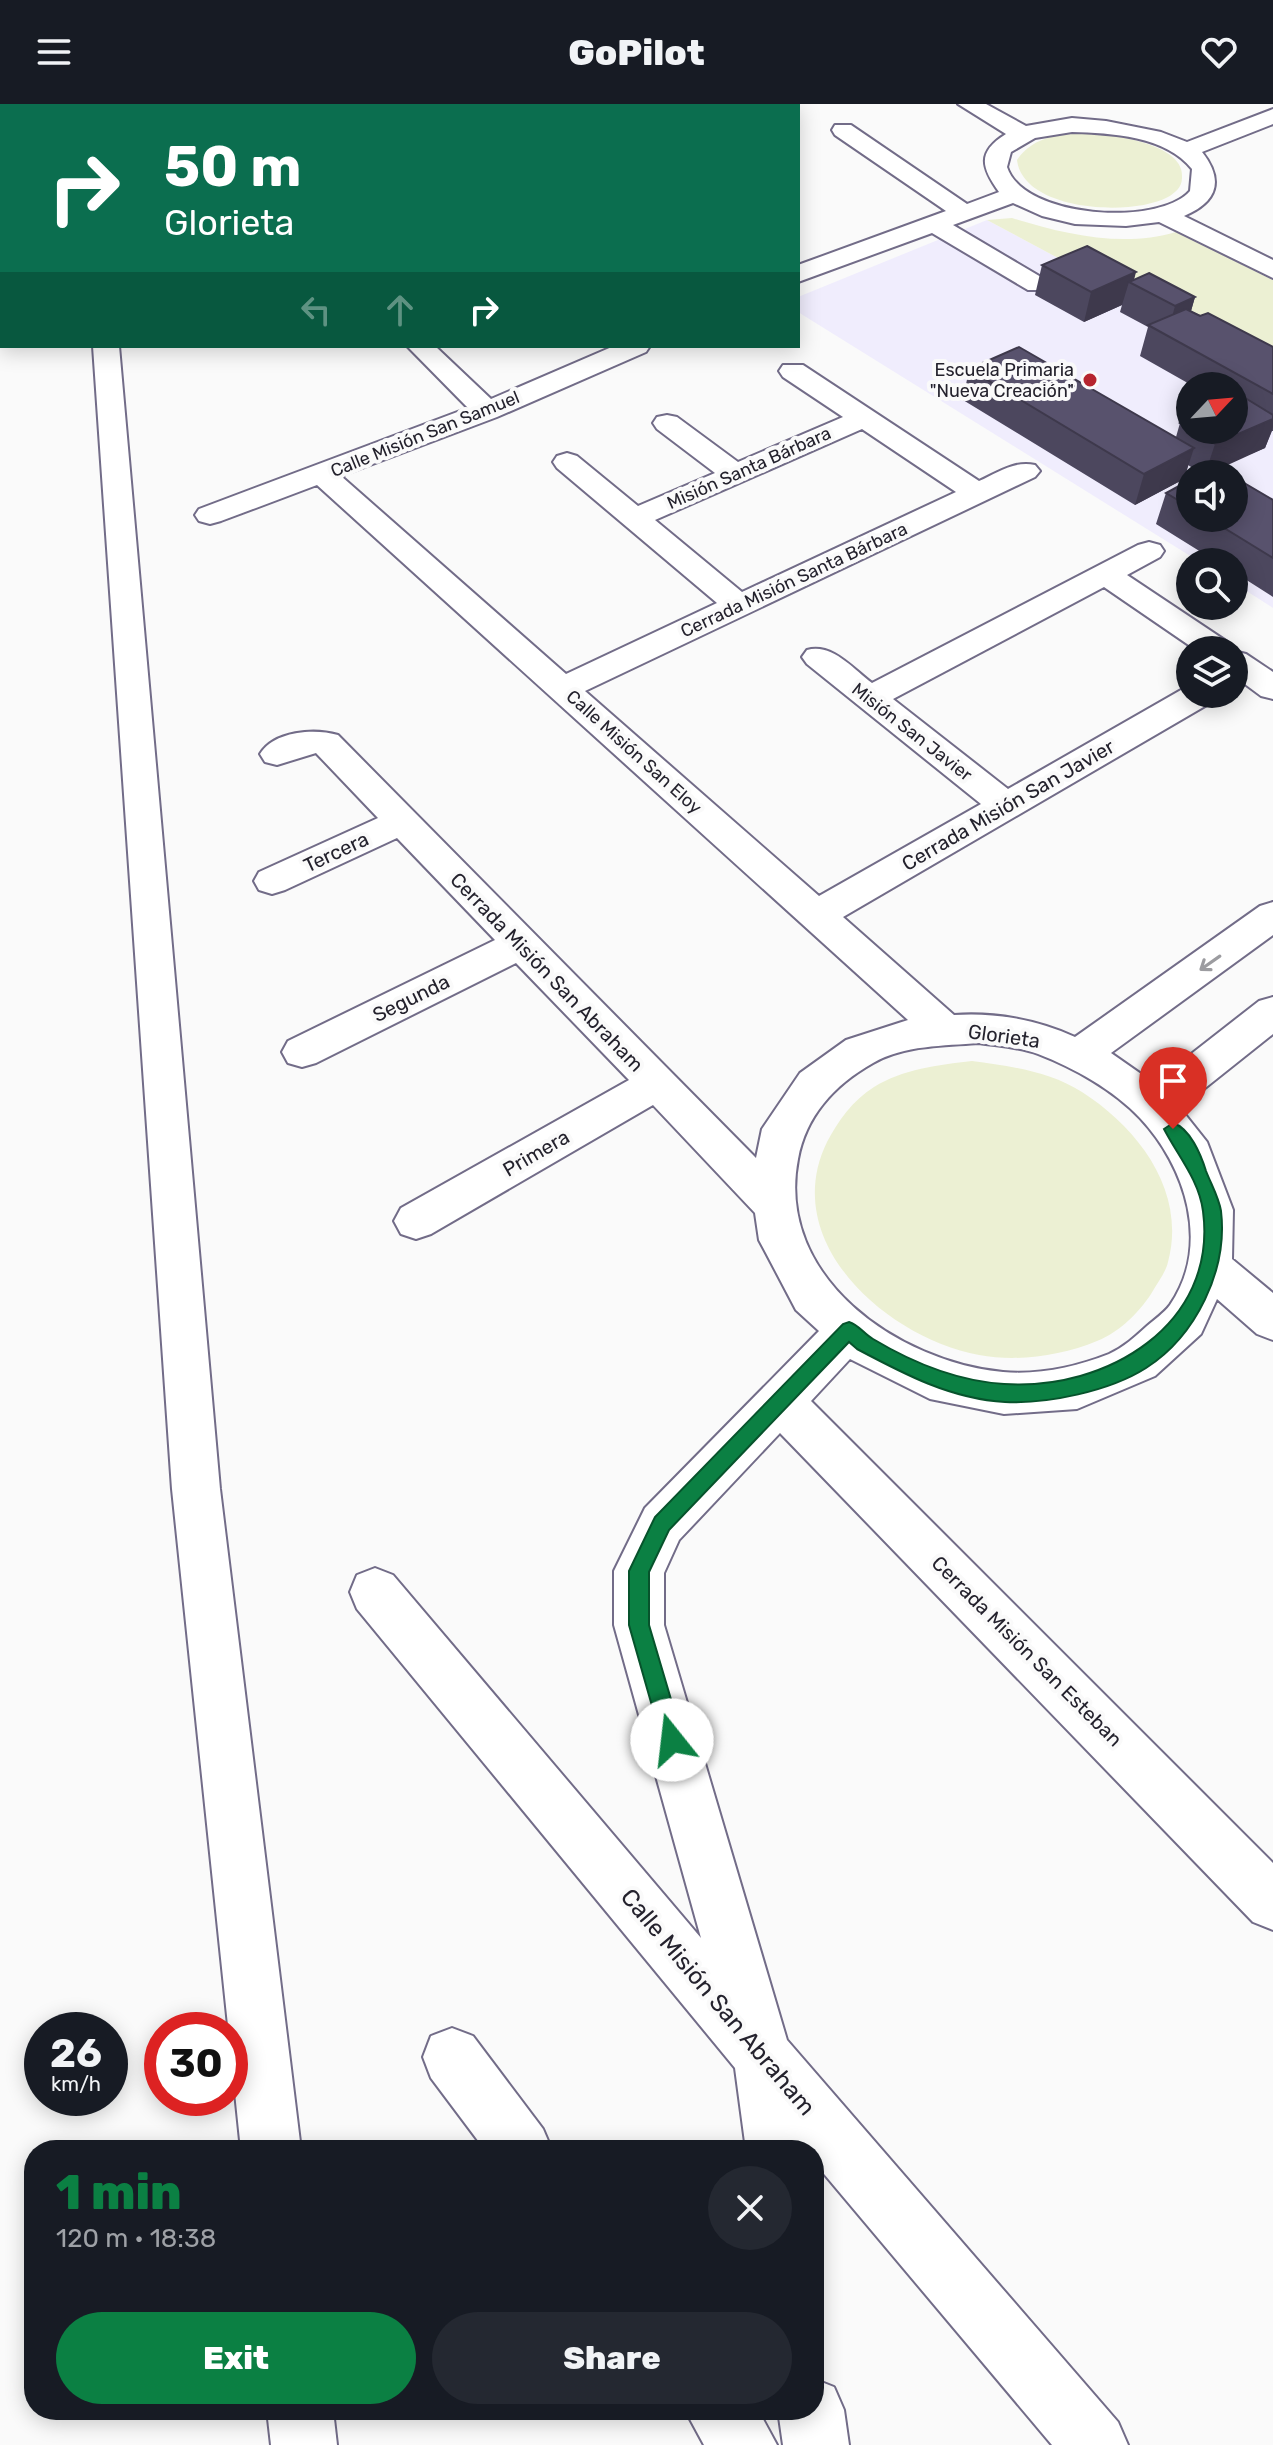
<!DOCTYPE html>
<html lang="en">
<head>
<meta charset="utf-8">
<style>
	:root { --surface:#171b24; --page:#242831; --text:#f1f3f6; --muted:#9ea1a6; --accent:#0b8043 }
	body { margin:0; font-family:Rubik,sans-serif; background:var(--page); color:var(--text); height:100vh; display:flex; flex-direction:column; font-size:30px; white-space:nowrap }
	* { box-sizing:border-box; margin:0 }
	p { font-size:26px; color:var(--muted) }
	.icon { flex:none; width:44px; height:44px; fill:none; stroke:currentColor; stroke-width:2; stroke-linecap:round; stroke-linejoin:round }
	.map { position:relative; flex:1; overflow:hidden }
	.sheet { position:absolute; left:24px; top:2036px; width:800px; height:280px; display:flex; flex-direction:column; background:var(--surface); border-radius:32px; box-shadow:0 4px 20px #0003 }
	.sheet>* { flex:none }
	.hud { position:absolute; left:0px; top:0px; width:800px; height:244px; box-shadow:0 4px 20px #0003; background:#0b6e4f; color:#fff; overflow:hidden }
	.needle { width:52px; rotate:64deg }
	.fabs { position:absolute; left:1176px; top:268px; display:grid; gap:16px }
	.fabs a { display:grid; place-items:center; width:72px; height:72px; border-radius:50%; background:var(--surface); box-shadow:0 4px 20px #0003; font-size:40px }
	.speed { position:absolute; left:24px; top:1908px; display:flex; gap:16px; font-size:40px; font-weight:700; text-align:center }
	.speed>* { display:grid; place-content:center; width:104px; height:104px; border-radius:50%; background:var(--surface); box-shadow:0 4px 20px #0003; line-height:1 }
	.speed small { font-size:20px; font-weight:400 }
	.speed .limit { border:12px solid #d22; background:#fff; color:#111 }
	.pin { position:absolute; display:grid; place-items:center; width:68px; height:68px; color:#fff; margin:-82px -34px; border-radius:50% 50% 50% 0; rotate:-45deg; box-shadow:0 0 8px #0007 }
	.pin .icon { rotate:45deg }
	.me { position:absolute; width:88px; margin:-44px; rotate:344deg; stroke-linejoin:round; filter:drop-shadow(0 0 6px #0008) }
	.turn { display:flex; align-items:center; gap:28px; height:168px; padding:0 32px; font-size:36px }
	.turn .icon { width:104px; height:104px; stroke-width:2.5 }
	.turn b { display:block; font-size:56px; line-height:68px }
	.lanes { display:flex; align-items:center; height:76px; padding:0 32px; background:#0003; justify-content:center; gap:40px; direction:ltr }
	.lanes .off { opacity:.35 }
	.round { display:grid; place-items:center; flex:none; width:84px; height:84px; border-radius:42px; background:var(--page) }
	.head { display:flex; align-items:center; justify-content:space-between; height:136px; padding:0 32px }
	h1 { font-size:48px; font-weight:800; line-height:60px; color:var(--accent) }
	.button { display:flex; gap:16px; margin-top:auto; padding:16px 32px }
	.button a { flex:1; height:92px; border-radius:48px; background:var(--accent); color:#fff; font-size:32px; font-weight:800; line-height:92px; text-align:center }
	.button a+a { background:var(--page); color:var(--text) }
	header { display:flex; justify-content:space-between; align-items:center; height:104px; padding:0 32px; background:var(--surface); font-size:36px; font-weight:800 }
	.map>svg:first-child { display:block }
</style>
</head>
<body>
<header><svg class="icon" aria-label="menu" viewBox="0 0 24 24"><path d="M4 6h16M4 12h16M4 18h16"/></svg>GoPilot<svg class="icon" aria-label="heart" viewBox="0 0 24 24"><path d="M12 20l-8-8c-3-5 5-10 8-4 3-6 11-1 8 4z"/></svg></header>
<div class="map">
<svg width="1273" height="2341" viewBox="0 0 1273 2341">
	<rect width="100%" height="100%" fill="#fafafa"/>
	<path fill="#f0edfd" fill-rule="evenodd" d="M 987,116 L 1273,269 L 1273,504 L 1234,479 L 1234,458 L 1200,458 L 798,208 L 798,193 ZM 1190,282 L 1234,282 L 1234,326 L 1190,326 ZM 1190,370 L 1234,370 L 1234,414 L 1190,414 Z"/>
	<g fill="#ecf0d3">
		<path d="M 1090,29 C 1113,31 1186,40 1182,74 C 1182,83 1175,89 1168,93 C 1131,113 1023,107 1017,56 C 1034,31 1062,30 1090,29 Z"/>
		<path d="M 1012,114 C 1064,130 1122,144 1176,128 L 1273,176 L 1273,269 L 987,116 Z"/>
		<path d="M 972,957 C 1009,962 1049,967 1082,988 C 1138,1024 1187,1087 1168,1158 C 1166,1167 1159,1177 1154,1185 C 1142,1206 1120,1228 1097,1237 C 1061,1252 1017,1258 979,1251 C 887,1234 778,1138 827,1038 C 838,1017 853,996 874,983 C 903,965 938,961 972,957 Z"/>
	</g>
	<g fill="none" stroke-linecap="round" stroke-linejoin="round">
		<g stroke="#726c88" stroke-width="4">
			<g id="minor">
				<rect x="76" y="0" width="22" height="2"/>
				<path d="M 958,0 L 986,0 L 1026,22 L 1072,14 L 1106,17 L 1161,28 L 1187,38 L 1273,5 L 1273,20 L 1202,48 C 1224,76 1218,98 1184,112 L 1273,156 L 1273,174 L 1159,118 L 1126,122 L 1075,120 L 1042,112 L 1013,99 L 953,121 L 1046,176 L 1050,181 L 1046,186 L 1028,186 L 932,129 L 798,178 L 798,161 L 946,107 L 835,31 L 832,26 L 835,21 L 851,21 L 967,100 L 999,88 C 981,63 977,48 1006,30 ZM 1072,28 C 1111,29 1166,32 1192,65 L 1190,87 C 1158,123 1023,114 1007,63 L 1011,48 L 1035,34 Z"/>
				<path d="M 93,242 L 119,242 L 220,1385 L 301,2046 L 241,2046 L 172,1385 Z"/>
				<path d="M 407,242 L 435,242 L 491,295 L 614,242 L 650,242 L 646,248 L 497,313 L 341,372 L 566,570 L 717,499 L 557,364 L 553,358 L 557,352 L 567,349 L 577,352 L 638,402 L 715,369 L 657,325 L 653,319 L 657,313 L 667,311 L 677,313 L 738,358 L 843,313 L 783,273 L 779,267 L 783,261 L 803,261 L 979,377 C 997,369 1015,356 1035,361 L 1040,367 L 1035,373 L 585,587 L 819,792 L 981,700 L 807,560 L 802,553 L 807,546 C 832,539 852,564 872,579 L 1138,441 L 1149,438 L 1160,441 L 1164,447 L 1160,453 L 1127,471 L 1229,539 L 1234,546 L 1196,546 L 1104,483 L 893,595 L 1008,685 L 1188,582 L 1190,590 L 1217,590 L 1212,598 L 843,813 L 954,911 C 995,908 1038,916 1075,933 L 1260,802 L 1273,798 L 1273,831 L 1111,949 L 1154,979 L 1259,897 L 1273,893 L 1273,930 L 1180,1004 L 1207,1038 L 1233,1106 L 1232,1155 L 1273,1189 L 1273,1236 L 1257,1230 L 1217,1195 L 1201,1230 L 1155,1272 L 1077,1305 L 1004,1310 L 930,1295 L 850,1255 L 811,1297 L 1273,1759 L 1273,1826 L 1253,1818 L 780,1329 L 679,1436 L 664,1469 L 664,1521 L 787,1936 L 1118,2318 L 1128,2341 L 1052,2341 L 814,2058 L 814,2046 L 746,2046 L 735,1964 L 357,1505 L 350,1488 L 357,1471 L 375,1464 L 393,1471 L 701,1834 L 614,1521 L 614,1467 L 645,1404 L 819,1227 L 796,1206 L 766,1149 L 759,1136 L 755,1109 L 653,1001 L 431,1130 L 416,1135 L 401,1130 L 394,1117 L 401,1104 L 629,976 L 516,859 L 316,959 L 302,963 L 288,959 L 282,948 L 288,937 L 495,836 L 397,734 L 285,786 L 272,790 L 259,786 L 254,777 L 259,768 L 378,714 L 316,649 L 277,661 L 265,658 L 260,650 C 274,627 314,624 338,631 L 756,1054 L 762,1025 L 800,969 L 846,936 L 908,916 L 317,381 L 221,417 L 210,420 L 199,417 L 195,411 L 199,405 L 468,304 ZM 862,325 L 956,388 L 742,488 L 655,416 ZM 979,939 C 998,942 1020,943 1038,950 C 1074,964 1114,986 1140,1014 C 1186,1063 1211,1141 1170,1201 C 1164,1209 1155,1215 1147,1222 C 1135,1233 1124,1243 1109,1250 C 1076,1263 1039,1271 1003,1268 C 898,1258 775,1173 798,1055 C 806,1012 834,981 873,959 C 904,941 944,942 979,939 Z"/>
				<path d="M 1234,547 L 1246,550 L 1273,568 L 1273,595 L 1261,592 L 1234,572 Z"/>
				<path d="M 452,1924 L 473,1932 L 543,2025 L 552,2046 L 485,2046 L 431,1974 L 423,1953 L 431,1932 Z"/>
				<path d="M 814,2275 L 834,2283 L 844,2306 L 849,2341 L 783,2341 L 778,2306 L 814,2306 Z"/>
				<path d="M 267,2306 L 333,2306 L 337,2341 L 271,2341 Z"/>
				<path d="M 685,2306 L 758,2306 L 777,2341 L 704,2341 Z"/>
			</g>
		</g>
		<use href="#minor" fill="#fff" fill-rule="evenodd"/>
	</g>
	<g fill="#4c475e">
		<path d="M 1042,161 L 1134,175 L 1195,193 L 1191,207 L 1273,243 L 1273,327 L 1272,327 L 1265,344 L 1202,370 L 1188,361 L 1184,375 L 1135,401 L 963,296 L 969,265 L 1176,333 L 1180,319 L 1190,314 L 1190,326 L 1234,326 L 1234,282 L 1193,282 L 1140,252 L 1148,223 L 1120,208 L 1122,201 L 1084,218 L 1035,191 Z"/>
		<path d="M 1190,376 L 1190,414 L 1234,414 L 1273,396 L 1273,493 L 1234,468 L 1234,458 L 1217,458 L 1156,420 L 1166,389 Z"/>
	</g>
	<g fill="#3e394c">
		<path d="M 1136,168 L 1133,180 L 1129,178 L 1122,201 L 1084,218 L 1091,188 Z"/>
		<path d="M 1195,193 L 1186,224 L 1167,231 L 1175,202 Z"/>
		<path d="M 1273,315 L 1273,323 L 1265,344 L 1208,370 L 1205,370 L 1215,340 Z"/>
		<path d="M 1194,344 L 1184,375 L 1135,401 L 1144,370 Z"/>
	</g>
	<g fill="#58526d" stroke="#3e394c" stroke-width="2">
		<path d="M 1087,142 L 1136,168 L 1091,188 L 1042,161 Z"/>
		<path d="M 1149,169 L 1195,193 L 1175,202 L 1129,178 Z"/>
		<path d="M 1186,205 L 1200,212 L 1208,209 L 1273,243 L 1273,290 L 1148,221 Z"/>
		<path d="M 1019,243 L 1194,344 L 1144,370 L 969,265 Z"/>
		<path d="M 1242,292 L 1273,311 L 1273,315 L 1215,340 L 1192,326 L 1234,326 L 1234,295 Z"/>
		<path d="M 1190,314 L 1190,325 L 1180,319 Z"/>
		<path d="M 1217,363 L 1229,370 L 1202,370 Z"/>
		<path d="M 1234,373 L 1273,396 L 1273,454 L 1208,414 L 1234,414 Z"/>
		<path d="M 1190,376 L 1190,403 L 1166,389 Z"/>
	</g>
	<defs><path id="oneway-shaft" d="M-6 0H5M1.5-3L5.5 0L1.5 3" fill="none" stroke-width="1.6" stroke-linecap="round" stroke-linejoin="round" transform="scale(2)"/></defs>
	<use stroke="#9c9ca0" href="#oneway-shaft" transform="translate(1210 859) rotate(145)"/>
	<path fill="#0b8043" stroke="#07532c" stroke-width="2" d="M 1173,1019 C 1190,1024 1201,1051 1206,1067 C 1211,1080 1219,1094 1221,1107 C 1228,1166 1196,1232 1146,1264 C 1110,1287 1048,1300 1005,1298 C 951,1295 904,1270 857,1245 L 849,1238 L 669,1426 L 649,1468 L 649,1521 L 683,1636 L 680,1644 L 672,1647 L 664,1644 L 629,1521 L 629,1467 L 655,1413 L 843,1220 L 849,1218 C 859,1221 864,1230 873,1235 C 913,1259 958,1277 1004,1280 C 1106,1287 1218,1221 1203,1107 C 1199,1076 1178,1052 1164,1025 Z"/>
	<circle fill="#b6252f" stroke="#fafafa" stroke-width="3" cx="1090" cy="276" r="8"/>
	<g text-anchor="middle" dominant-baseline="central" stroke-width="8" stroke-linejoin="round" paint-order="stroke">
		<g font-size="18" fill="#24222d" stroke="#fafafa" text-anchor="end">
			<text x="1074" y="266">Escuela Primaria<tspan x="1074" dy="21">"Nueva Creación"</tspan></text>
		</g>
		<g font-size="18" fill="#24222d" stroke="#fafafa">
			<text transform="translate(425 330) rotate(-22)">Calle Misión San Samuel</text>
			<text transform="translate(749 364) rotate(-24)">Misión Santa Bárbara</text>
			<text transform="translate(794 476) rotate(-25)">Cerrada Misión Santa Bárbara</text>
			<text transform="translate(912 628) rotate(38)">Misión San Javier</text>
			<text transform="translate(634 648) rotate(42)">Calle Misión San Eloy</text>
		</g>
		<g font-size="20" fill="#24222d" stroke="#fafafa">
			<text transform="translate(1008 701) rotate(-30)">Cerrada Misión San Javier</text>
			<text transform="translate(336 748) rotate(-25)">Tercera</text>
			<text transform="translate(547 868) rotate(46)">Cerrada Misión San Abraham</text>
			<text transform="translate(411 894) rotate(-26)">Segunda</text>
			<text transform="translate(1004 932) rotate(8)">Glorieta</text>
			<text transform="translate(536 1049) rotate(-30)">Primera</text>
			<text transform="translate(1027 1547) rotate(45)">Cerrada Misión San Esteban</text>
		</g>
		<g font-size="24" fill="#24222d" stroke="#fafafa">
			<text transform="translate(718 1898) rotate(50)">Calle Misión San Abraham</text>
		</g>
	</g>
</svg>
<div class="fabs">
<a><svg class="needle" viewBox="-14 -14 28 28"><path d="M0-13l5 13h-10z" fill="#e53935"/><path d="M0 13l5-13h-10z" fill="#9ea1a6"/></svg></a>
<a><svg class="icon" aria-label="sound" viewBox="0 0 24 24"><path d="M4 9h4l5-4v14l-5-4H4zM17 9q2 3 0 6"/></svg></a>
<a><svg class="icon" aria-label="search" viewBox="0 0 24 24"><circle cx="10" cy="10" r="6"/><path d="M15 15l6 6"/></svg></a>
<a><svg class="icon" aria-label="layers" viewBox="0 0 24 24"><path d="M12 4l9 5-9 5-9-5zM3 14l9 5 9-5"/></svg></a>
</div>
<div class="speed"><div>26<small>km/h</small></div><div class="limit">30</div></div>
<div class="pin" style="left:1173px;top:1025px;background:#d93025"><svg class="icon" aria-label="arrive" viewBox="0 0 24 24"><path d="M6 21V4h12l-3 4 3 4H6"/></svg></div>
<svg class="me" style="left:672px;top:1636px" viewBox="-20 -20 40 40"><circle r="19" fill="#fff"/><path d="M0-13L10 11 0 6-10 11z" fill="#0b8043"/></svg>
<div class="hud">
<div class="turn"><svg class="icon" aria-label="right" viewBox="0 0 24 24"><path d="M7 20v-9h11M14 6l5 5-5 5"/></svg><div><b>50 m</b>Glorieta</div></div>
<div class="lanes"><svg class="icon off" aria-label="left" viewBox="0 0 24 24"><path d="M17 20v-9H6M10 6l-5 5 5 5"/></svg><svg class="icon off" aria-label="ahead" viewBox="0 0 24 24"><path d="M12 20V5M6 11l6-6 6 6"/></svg><svg class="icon" aria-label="right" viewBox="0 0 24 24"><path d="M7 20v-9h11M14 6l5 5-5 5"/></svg></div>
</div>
<section class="sheet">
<div class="head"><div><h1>1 min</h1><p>120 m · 18:38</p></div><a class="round"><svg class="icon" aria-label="close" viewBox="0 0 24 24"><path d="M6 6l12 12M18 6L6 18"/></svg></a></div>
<div class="button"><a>Exit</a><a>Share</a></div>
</section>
</div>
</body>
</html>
